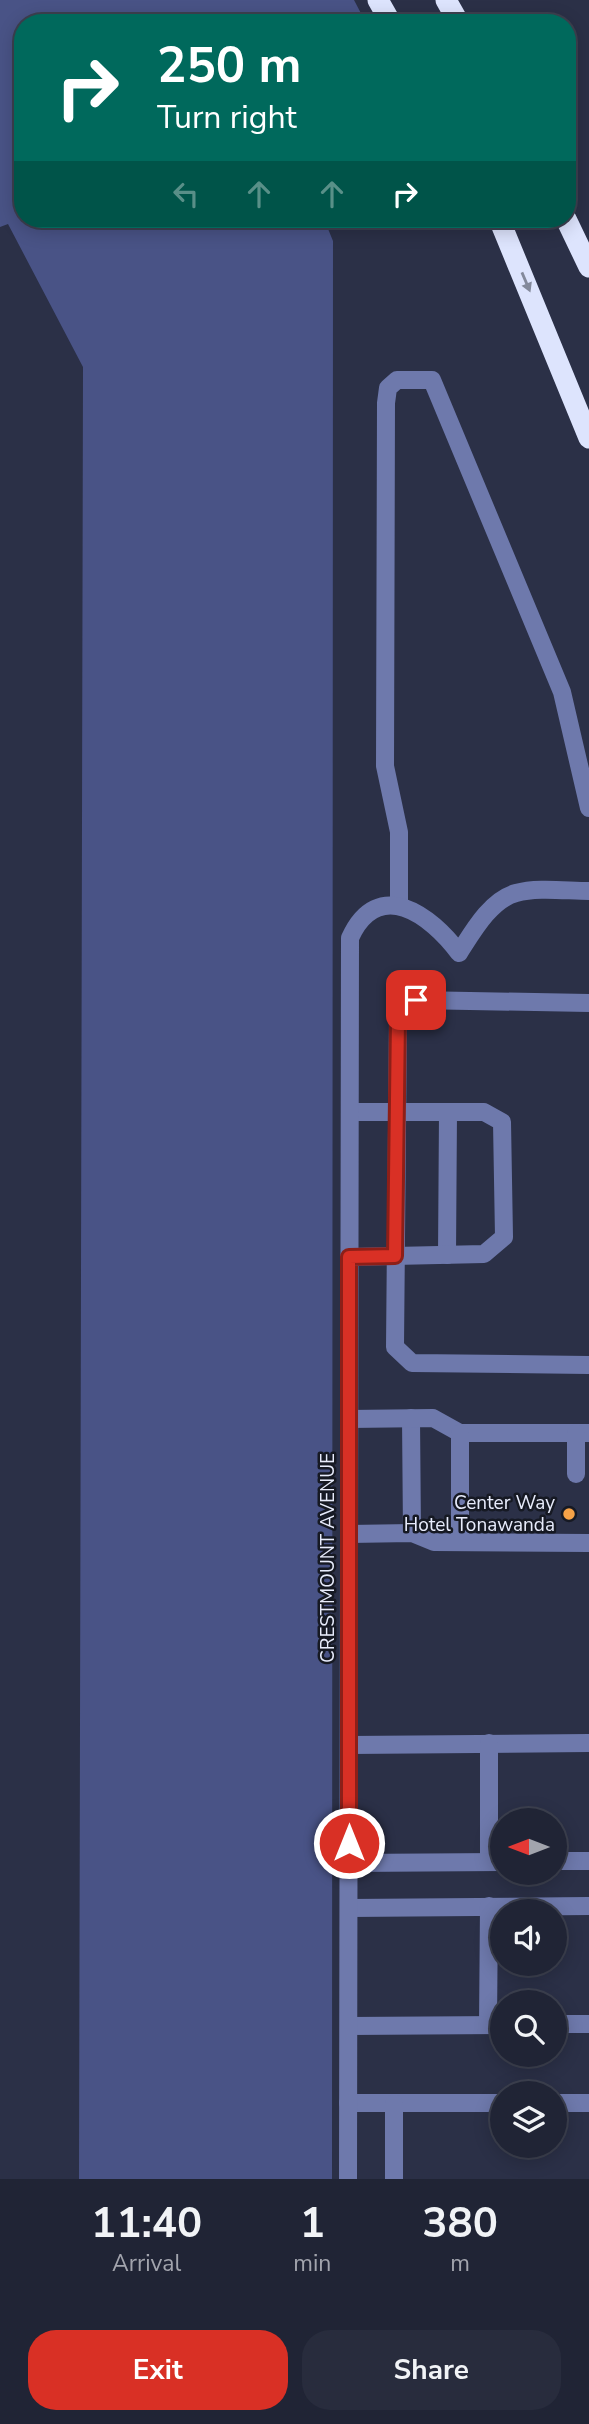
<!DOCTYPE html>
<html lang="en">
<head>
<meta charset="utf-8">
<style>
	:root { --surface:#202435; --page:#282c3d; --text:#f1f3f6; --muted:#a2a4ad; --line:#3d4150; --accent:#d93025 }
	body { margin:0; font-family:"Nunito Sans",sans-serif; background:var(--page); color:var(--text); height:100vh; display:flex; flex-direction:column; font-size:26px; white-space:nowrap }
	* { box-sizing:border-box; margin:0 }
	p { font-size:23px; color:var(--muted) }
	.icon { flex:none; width:38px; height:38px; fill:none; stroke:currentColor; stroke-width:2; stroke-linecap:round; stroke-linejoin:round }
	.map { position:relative; height:2179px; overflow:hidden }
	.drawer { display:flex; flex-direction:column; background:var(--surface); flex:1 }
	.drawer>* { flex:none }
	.hud { position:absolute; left:14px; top:14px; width:562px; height:214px; border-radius:28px; box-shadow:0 4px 18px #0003,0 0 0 2px var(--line); background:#00695c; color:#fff; overflow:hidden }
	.needle { width:46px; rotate:270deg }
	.controls { position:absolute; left:490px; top:1808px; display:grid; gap:14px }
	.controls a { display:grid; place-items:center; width:77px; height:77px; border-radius:50%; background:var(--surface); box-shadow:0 4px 18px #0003,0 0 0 2px var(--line); font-size:35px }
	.pin { position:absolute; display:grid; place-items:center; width:60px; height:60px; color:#fff; margin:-30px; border-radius:14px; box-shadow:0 4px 10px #0006 }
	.me { position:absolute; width:77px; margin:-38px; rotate:0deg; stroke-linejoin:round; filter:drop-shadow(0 0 5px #0008) }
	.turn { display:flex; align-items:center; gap:24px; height:147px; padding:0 28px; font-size:32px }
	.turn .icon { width:91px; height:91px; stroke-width:2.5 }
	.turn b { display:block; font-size:49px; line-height:60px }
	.lanes { display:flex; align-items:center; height:66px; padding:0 28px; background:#0003; justify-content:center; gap:35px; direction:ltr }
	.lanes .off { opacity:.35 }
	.eta { display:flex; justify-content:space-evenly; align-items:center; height:119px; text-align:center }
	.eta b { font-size:42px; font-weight:700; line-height:49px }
	.primary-button { display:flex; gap:14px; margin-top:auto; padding:14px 28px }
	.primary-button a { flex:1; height:80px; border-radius:28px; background:var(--accent); color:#fff; font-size:28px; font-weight:700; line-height:80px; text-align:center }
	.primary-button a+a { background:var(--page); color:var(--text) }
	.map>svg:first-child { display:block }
</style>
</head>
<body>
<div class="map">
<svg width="589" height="2179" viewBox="0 0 589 2179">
	<rect width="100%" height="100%" fill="#2b3047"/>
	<path fill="#495386" d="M 0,0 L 354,0 L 366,23 L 23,23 L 23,219 L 324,219 L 333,241 L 332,2179 L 79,2179 L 83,367 L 8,224 L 0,227 Z"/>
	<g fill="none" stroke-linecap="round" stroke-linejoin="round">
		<g stroke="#6e79ac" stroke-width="18">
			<path d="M 399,906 L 399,832 L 385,766 L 386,403 L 388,388 L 397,380 L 432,380 L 562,692 L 589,808"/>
			<path d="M 589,1003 L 416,1000 L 398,1019 L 395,1347 L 412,1363 L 589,1365"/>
			<path d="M 447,1255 L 448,1112"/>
			<path d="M 349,1257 L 484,1254 L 504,1237 L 502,1122 L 484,1112 L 350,1112"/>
			<path d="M 411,1418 L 412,1533"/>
			<path d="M 349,1419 L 433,1418 L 460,1433 L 589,1433"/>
			<path d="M 460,1433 L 460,1542"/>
			<path d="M 576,1433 L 576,1474"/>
			<path d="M 349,1534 L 412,1533 L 434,1542 L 589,1543"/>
			<path d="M 349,1745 L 589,1743"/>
			<path d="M 555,1861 L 589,1861"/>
			<path d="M 489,1862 L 489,1743"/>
			<path d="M 349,1863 L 502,1862"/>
			<path d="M 349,1908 L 589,1906"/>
			<path d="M 555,2024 L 589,2024"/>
			<path d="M 488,2025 L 489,1906"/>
			<path d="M 349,2026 L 502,2025"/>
			<path d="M 348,2103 L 502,2103"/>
			<path d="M 555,2103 L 589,2103"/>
			<path d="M 348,2179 L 350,938 C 378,876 431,915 459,953 C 472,933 490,900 516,893 C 537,887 567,891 589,891"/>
			<path d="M 394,2179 L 394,2103"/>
		</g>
		<g stroke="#dde4fd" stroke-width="21">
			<path d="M 378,0 L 391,23"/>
			<path d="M 446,0 L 459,23"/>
			<path d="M 499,219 L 589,438"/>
			<path d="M 566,219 L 589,267"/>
		</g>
	</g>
	<defs><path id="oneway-solid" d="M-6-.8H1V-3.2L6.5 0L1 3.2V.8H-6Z" transform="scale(1.75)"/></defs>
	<use fill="#83899b" href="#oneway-solid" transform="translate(526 282) rotate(67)"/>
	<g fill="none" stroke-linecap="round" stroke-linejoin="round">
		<g stroke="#8d1f18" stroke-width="18">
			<path id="route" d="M 349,1843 L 349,1257 L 395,1256 L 398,1019 L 416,1000"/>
		</g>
		<use href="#route" stroke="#d93025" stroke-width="12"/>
	</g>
	<circle fill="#f6a247" stroke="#161923" stroke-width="2.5" cx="569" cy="1514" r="7"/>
	<g text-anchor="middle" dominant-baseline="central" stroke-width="5" stroke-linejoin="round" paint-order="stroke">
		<g font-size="19" fill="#e8ecfc" stroke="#161923" text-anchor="end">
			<text x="555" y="1503">Center Way<tspan x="555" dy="22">Hotel Tonawanda</tspan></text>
		</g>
		<g font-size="19" fill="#e8ecfc" stroke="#161923">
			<text transform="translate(328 1558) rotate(-90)">CRESTMOUNT AVENUE</text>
		</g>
	</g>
</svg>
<div class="controls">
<a><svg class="needle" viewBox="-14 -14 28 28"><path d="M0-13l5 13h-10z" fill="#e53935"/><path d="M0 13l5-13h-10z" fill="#a2a4ad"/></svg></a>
<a><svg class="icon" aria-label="sound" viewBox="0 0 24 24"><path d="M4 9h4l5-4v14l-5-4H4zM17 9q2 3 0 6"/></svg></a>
<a><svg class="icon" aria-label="search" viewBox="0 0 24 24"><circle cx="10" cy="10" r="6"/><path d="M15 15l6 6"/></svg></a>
<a><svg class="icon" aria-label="layers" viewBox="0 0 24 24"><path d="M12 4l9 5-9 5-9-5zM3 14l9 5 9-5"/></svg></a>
</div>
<div class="pin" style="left:416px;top:1000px;background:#d93025"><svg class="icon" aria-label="arrive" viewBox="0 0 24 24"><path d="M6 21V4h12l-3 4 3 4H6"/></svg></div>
<svg class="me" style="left:349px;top:1843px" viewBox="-20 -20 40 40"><circle r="17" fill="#d93025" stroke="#fff" stroke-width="3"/><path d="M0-11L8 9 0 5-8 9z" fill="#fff"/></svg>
<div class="hud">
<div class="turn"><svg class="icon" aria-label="right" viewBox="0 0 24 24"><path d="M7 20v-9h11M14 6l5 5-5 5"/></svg><div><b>250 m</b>Turn right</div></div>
<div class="lanes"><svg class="icon off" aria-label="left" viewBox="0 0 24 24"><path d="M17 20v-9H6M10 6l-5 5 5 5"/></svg><svg class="icon off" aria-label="ahead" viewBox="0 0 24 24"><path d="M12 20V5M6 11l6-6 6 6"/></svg><svg class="icon off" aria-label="ahead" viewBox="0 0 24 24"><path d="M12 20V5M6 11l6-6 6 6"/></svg><svg class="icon" aria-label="right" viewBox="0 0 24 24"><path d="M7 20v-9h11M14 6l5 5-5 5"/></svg></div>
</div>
</div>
<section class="drawer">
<div class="eta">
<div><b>11:40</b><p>Arrival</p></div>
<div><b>1</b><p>min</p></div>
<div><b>380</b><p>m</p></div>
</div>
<div class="primary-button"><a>Exit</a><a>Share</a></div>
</section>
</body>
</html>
